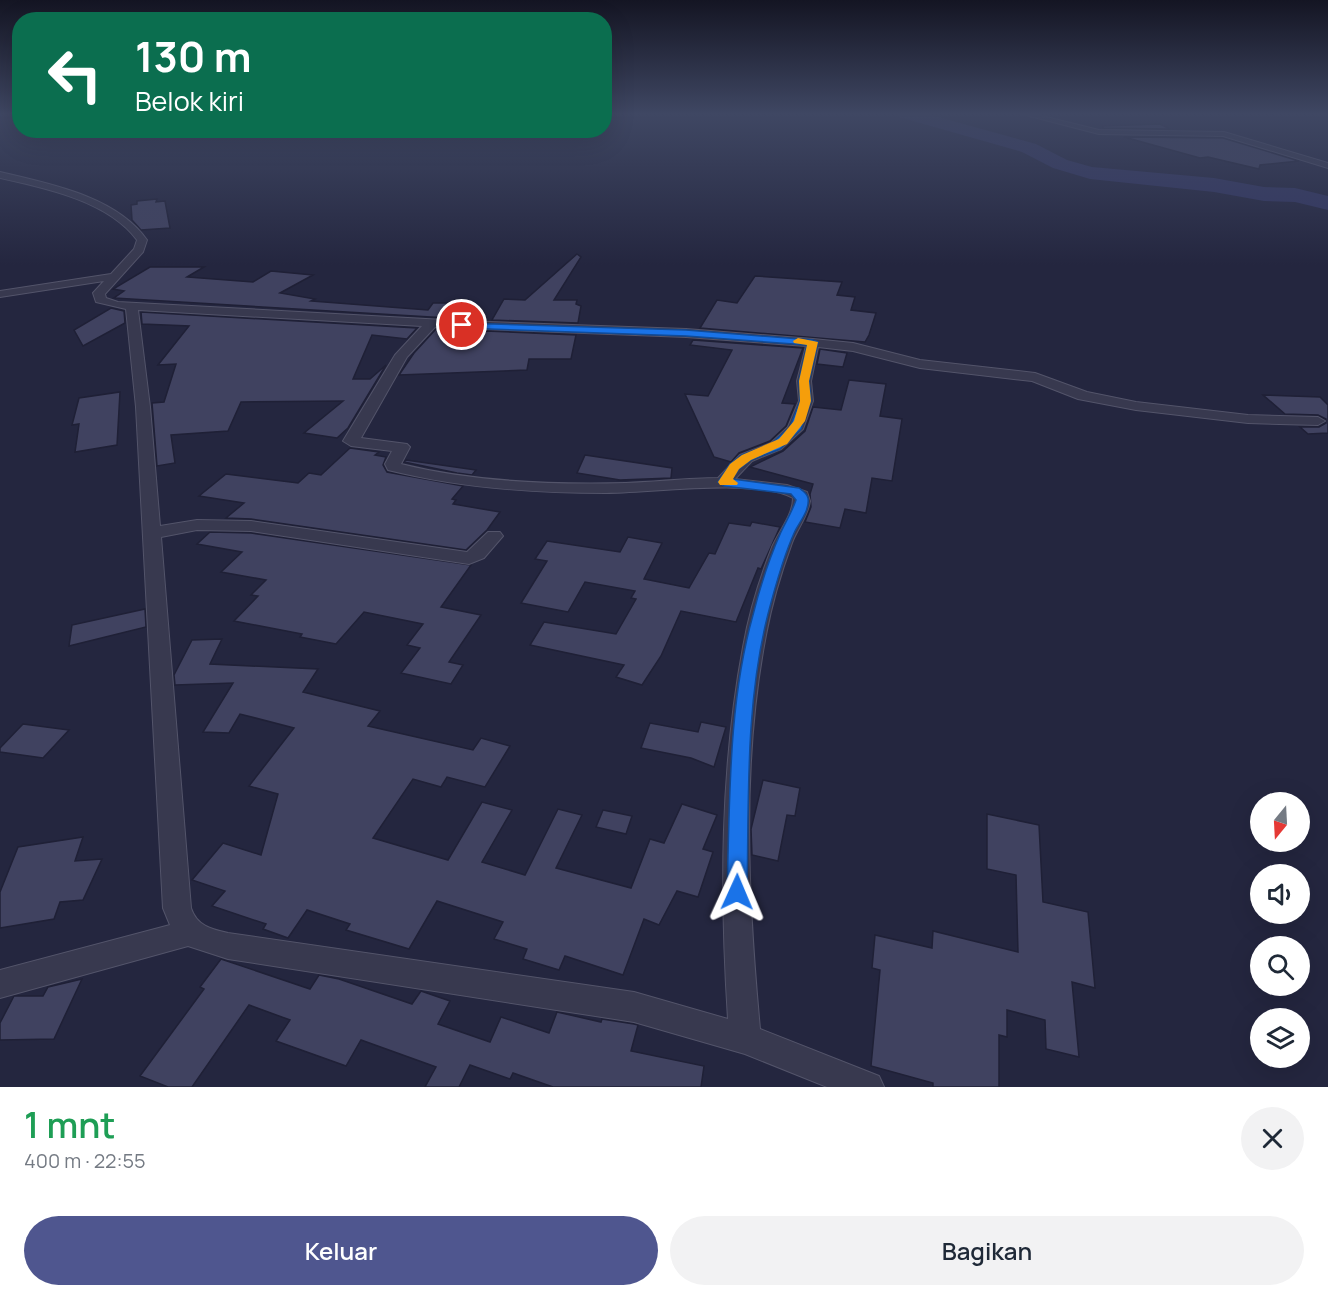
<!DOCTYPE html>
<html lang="id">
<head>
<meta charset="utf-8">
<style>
	:root { --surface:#fff; --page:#f2f2f3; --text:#1f2937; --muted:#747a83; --accent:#4f568f }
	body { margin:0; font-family:Manrope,sans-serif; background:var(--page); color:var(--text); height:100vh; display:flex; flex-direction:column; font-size:22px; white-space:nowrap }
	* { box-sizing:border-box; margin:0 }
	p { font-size:20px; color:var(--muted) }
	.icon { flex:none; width:33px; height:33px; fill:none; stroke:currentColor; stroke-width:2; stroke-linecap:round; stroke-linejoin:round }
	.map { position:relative; height:1087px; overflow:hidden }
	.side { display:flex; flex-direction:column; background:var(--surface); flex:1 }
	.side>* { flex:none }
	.hud { position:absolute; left:12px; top:12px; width:600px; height:126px; border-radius:24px; box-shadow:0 6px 24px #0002; background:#0b6e4f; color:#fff; overflow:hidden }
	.needle { width:39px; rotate:198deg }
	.buttons { position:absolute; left:1250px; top:792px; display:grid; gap:12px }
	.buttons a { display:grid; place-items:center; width:60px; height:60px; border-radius:50%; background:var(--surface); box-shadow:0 6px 24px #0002; font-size:30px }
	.pin { position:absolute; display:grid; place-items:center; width:51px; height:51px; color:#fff; margin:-26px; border:3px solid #fff; border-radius:50%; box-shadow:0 2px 6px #0007 }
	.me { position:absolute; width:66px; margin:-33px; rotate:1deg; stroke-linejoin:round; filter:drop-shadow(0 0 4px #0008) }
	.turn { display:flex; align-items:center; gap:21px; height:126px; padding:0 24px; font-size:27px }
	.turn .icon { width:78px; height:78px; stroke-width:2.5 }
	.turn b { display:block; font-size:42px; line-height:51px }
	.round { display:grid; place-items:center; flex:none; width:63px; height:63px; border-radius:32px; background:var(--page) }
	.overview { display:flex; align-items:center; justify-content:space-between; height:102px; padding:0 24px }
	h1 { font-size:36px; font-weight:600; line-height:45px; color:#1e9e55 }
	.cta { display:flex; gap:12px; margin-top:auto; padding:12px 24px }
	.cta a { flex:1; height:69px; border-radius:36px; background:var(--accent); color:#fff; font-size:24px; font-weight:600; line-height:69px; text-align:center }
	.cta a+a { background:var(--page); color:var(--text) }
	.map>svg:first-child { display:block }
</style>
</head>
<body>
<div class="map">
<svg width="1328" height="1087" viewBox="0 0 1328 1087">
	<rect width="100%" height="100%" fill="#24263f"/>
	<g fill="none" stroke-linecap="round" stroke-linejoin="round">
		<path fill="#323561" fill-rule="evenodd" d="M 897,113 L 924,113 L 1036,144 L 1067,160 L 1092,167 L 1214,178 L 1264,187 L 1295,188 L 1328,196 L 1328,210 L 1295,202 L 1264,201 L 1214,192 L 1090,179 L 1053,168 L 1022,152 L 899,117 Z"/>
	</g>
	<g fill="#404260" stroke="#1f2036" stroke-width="1.5">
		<path d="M 1160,124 L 1170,129 L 1103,128 L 1103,126 Z"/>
		<path d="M 1124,137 L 1223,138 L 1299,161 L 1260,165 L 1259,169 L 1208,157 L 1200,158 Z"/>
		<path d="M 157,199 L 156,202 L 165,201 L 170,228 L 141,230 L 132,220 L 131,205 L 137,204 L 137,201 Z"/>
		<path d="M 577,254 L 581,257 L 554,300 L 577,300 L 576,304 L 581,306 L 578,323 L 492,320 L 504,299 L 525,300 Z"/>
		<path d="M 150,267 L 204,267 L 187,277 L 253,282 L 271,271 L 313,275 L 280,293 L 315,299 L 311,301 L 428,310 L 433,303 L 456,303 L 448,318 L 114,298 L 124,291 L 113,289 Z"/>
		<path d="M 755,276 L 842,282 L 837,295 L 855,297 L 851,310 L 876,313 L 869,335 L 865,342 L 700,328 L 717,300 L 737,303 Z"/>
		<path d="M 111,308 L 124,311 L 125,323 L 83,346 L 74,330 Z"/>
		<path d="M 141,312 L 417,328 L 407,339 L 372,335 L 353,379 L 370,379 L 386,365 L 348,428 L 337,438 L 304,433 L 343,401 L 241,402 L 228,431 L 171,435 L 175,463 L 157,466 L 152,403 L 164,402 L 176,364 L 158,365 L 189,326 L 142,324 Z"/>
		<path d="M 436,329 L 484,335 L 485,331 L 576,335 L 571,359 L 529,359 L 527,370 L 399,375 L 414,353 Z"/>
		<path d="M 693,340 L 803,348 L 782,403 L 795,404 L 786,426 L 770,441 L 739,453 L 731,462 L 714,457 L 685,394 L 708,396 L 732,350 L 690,345 Z"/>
		<path d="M 820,349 L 847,353 L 843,367 L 817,364 Z"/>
		<path d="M 849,380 L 886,384 L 880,416 L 902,419 L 892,481 L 872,478 L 866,513 L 845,509 L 840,528 L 805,522 L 811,507 L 810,494 L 813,484 L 750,467 L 783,451 L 805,431 L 813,407 L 841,410 Z"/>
		<path d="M 120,392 L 117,445 L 75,452 L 79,424 L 72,425 L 79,398 Z"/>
		<path d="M 1263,395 L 1320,397 L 1328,405 L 1328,433 L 1308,434 L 1300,427 L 1319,427 L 1326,423 L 1326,419 L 1318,415 L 1285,414 Z"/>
		<path d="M 350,448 L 379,452 L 375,455 L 386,457 L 383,465 L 387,472 L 463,486 L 452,499 L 456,500 L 453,504 L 500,512 L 487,530 L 466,550 L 251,519 L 226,518 L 244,503 L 199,496 L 226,474 L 298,483 L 309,473 L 321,475 Z"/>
		<path d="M 585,455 L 672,468 L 671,478 L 620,480 L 577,473 Z"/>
		<path d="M 406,460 L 476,470 L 472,475 L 457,473 L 404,462 Z"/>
		<path d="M 752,522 L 780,527 L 761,569 L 758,568 L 736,622 L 681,611 L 661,656 L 642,685 L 616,677 L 624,665 L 530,645 L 544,622 L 616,634 L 636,599 L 631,598 L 635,591 L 585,582 L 568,612 L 521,603 L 547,561 L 535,559 L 547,541 L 620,552 L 628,537 L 662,543 L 644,579 L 689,588 L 709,553 L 715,554 L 729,523 L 750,526 Z"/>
		<path d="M 210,532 L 251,533 L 471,565 L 441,607 L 481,615 L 449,662 L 463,665 L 451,684 L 401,673 L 420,648 L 407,645 L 423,624 L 364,612 L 336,644 L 300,637 L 302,634 L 234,621 L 258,596 L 251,595 L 266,580 L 221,572 L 242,552 L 197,544 Z"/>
		<path d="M 145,609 L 146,627 L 69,646 L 72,625 Z"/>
		<path d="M 222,639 L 210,664 L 318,669 L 303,692 L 380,711 L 368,726 L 473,750 L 481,738 L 510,746 L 485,787 L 447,777 L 441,787 L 413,779 L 373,838 L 448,860 L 482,802 L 512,810 L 482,862 L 525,875 L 558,809 L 582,815 L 556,868 L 631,888 L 650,839 L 664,843 L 682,804 L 717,815 L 703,849 L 713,852 L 698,897 L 677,891 L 659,925 L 644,919 L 623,975 L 565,956 L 559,970 L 523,959 L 527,949 L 494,939 L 503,922 L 437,901 L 409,949 L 346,930 L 350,924 L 307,910 L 288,938 L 263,929 L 266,924 L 212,906 L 225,891 L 192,880 L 223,843 L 261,855 L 278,794 L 249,786 L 294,728 L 240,714 L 229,733 L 203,732 L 233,683 L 175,685 L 174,675 L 192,640 Z"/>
		<path d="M 701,722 L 726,727 L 714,767 L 691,758 L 641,748 L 650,723 L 698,732 Z"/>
		<path d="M 23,724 L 69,730 L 43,758 L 0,752 L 0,748 Z"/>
		<path d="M 763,780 L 800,788 L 795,816 L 787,815 L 778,861 L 752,855 L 751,829 Z"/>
		<path d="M 603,810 L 632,816 L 626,834 L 596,827 Z"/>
		<path d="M 987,814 L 1039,825 L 1043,902 L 1088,912 L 1095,988 L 1072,982 L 1079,1057 L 1046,1049 L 1045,1020 L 1007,1010 L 1007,1037 L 999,1035 L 999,1087 L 933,1087 L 933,1083 L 871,1066 L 880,970 L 872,968 L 875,935 L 932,948 L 933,931 L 1018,952 L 1016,875 L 987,869 Z"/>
		<path d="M 83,837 L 75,861 L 102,859 L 83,900 L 60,902 L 54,919 L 0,928 L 0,892 L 18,847 Z"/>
		<path d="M 221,959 L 310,989 L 319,975 L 339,979 L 412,1004 L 421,991 L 450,1001 L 438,1024 L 490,1042 L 501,1017 L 549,1033 L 557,1012 L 601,1022 L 602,1019 L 634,1024 L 638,1025 L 631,1051 L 704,1066 L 701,1087 L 553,1087 L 513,1073 L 510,1079 L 470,1065 L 459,1087 L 425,1087 L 436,1067 L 361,1040 L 346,1066 L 276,1041 L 290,1020 L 249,1005 L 192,1087 L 168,1087 L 140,1076 L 204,989 L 200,987 Z"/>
		<path d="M 82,979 L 54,1039 L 0,1040 L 0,1023 L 14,996 L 43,996 L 48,987 Z"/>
	</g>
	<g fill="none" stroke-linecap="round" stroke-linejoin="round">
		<g stroke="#53546a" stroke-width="2">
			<g id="minor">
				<path d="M 1018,113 L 1030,113 L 1099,130 L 1224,132 L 1328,163 L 1328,168 L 1223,136 L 1099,134 Z"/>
				<path d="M 0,172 C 50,184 116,196 147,240 L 143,252 L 105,294 L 106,298 L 118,302 L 462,321 L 686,329 L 813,339 L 853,343 L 920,360 L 1035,373 L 1087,392 L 1136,402 L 1248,415 L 1318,417 L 1325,421 L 1318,425 L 1248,423 L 1136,410 L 1078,399 L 1032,381 L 920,368 L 853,351 L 818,347 L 811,381 L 813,401 L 803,429 L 781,449 L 752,461 L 735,479 L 787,485 L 807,492 L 810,501 C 808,516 797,529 792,543 C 781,573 772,603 766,635 C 741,764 748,899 760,1029 L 879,1076 L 884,1087 L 827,1087 L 745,1054 L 634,1022 L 228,959 L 188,946 L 0,998 L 0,970 L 170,925 L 163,908 L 136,407 L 126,309 L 96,302 L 93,293 L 104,281 L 0,297 L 0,291 L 111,274 L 134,249 L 137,240 C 108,201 45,188 0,178 ZM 138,310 L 422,326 L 395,355 L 343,441 L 351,446 L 392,451 L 385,464 L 388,470 C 460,488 533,493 606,493 C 650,493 758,478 793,498 C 793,515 779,531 772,547 C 759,580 749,613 743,647 C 720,770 720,895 728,1019 L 634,992 L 228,933 C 211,929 197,926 191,908 L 161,537 L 197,530 L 251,531 L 469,564 L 484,558 L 503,536 L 500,532 L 488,532 L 467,552 L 251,521 L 197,520 L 160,526 L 150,407 ZM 435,327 L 686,337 L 806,346 L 797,381 L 799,401 L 788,427 L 771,443 L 740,455 L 718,478 C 687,478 657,482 626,483 C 551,485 474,482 401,464 L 410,447 L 407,444 L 361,438 L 407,357 Z"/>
			</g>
		</g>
		<use href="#minor" fill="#38394f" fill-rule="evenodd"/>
	</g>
	<linearGradient id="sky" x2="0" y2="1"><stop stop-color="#141523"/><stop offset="0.43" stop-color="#3f4763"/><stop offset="1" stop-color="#3f4763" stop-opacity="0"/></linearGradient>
	<rect width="1328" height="265" fill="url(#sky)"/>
	<path fill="#1a73e8" stroke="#114b97" stroke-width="1.5" d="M 459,323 L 686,330 L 813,340 L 818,342 L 809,381 L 811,401 L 801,429 L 780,449 L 751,460 L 739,469 L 732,479 L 799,488 C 803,491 807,493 808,498 C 810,510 800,521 795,531 C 783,557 775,587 768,614 C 745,704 749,800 747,892 L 744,899 L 737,901 L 730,899 L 727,892 C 730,800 728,704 753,615 C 760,587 769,559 781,532 C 786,521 792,512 796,500 L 791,494 L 724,486 L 718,482 L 730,464 L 742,455 L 771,444 L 790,427 L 800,401 L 799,381 L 807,345 L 686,336 L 462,328 L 457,325 Z"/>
	<path fill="#f59e0b" d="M 798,338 L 818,342 L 809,381 L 811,401 L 805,421 L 787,444 L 751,460 L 739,469 L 733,479 L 738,483 L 737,485 L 720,485 L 718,482 L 730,464 L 742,455 L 779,439 L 794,421 L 800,401 L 799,381 L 807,345 L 794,343 L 793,341 Z"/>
</svg>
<div class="buttons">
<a><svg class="needle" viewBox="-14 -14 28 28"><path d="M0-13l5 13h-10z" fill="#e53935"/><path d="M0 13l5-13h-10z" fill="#747a83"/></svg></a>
<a><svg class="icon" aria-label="sound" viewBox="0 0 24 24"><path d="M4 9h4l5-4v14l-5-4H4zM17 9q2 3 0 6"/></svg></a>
<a><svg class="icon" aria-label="search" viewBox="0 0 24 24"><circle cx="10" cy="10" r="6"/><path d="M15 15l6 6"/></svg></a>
<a><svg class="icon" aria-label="layers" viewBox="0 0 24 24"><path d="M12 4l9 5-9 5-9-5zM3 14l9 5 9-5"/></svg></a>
</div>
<div class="pin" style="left:462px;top:325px;background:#d93025"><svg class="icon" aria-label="arrive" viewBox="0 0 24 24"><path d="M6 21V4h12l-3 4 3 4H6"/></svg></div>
<svg class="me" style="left:737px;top:892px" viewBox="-20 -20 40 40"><path d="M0-17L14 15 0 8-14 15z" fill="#1a73e8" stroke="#fff" stroke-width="4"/></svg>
<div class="hud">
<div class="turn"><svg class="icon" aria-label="left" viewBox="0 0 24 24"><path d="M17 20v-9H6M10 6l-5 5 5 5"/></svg><div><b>130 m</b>Belok kiri</div></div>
</div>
</div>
<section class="side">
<div class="overview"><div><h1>1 mnt</h1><p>400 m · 22:55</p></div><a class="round"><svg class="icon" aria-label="close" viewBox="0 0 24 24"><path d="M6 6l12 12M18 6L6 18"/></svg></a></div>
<div class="cta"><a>Keluar</a><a>Bagikan</a></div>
</section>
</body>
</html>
